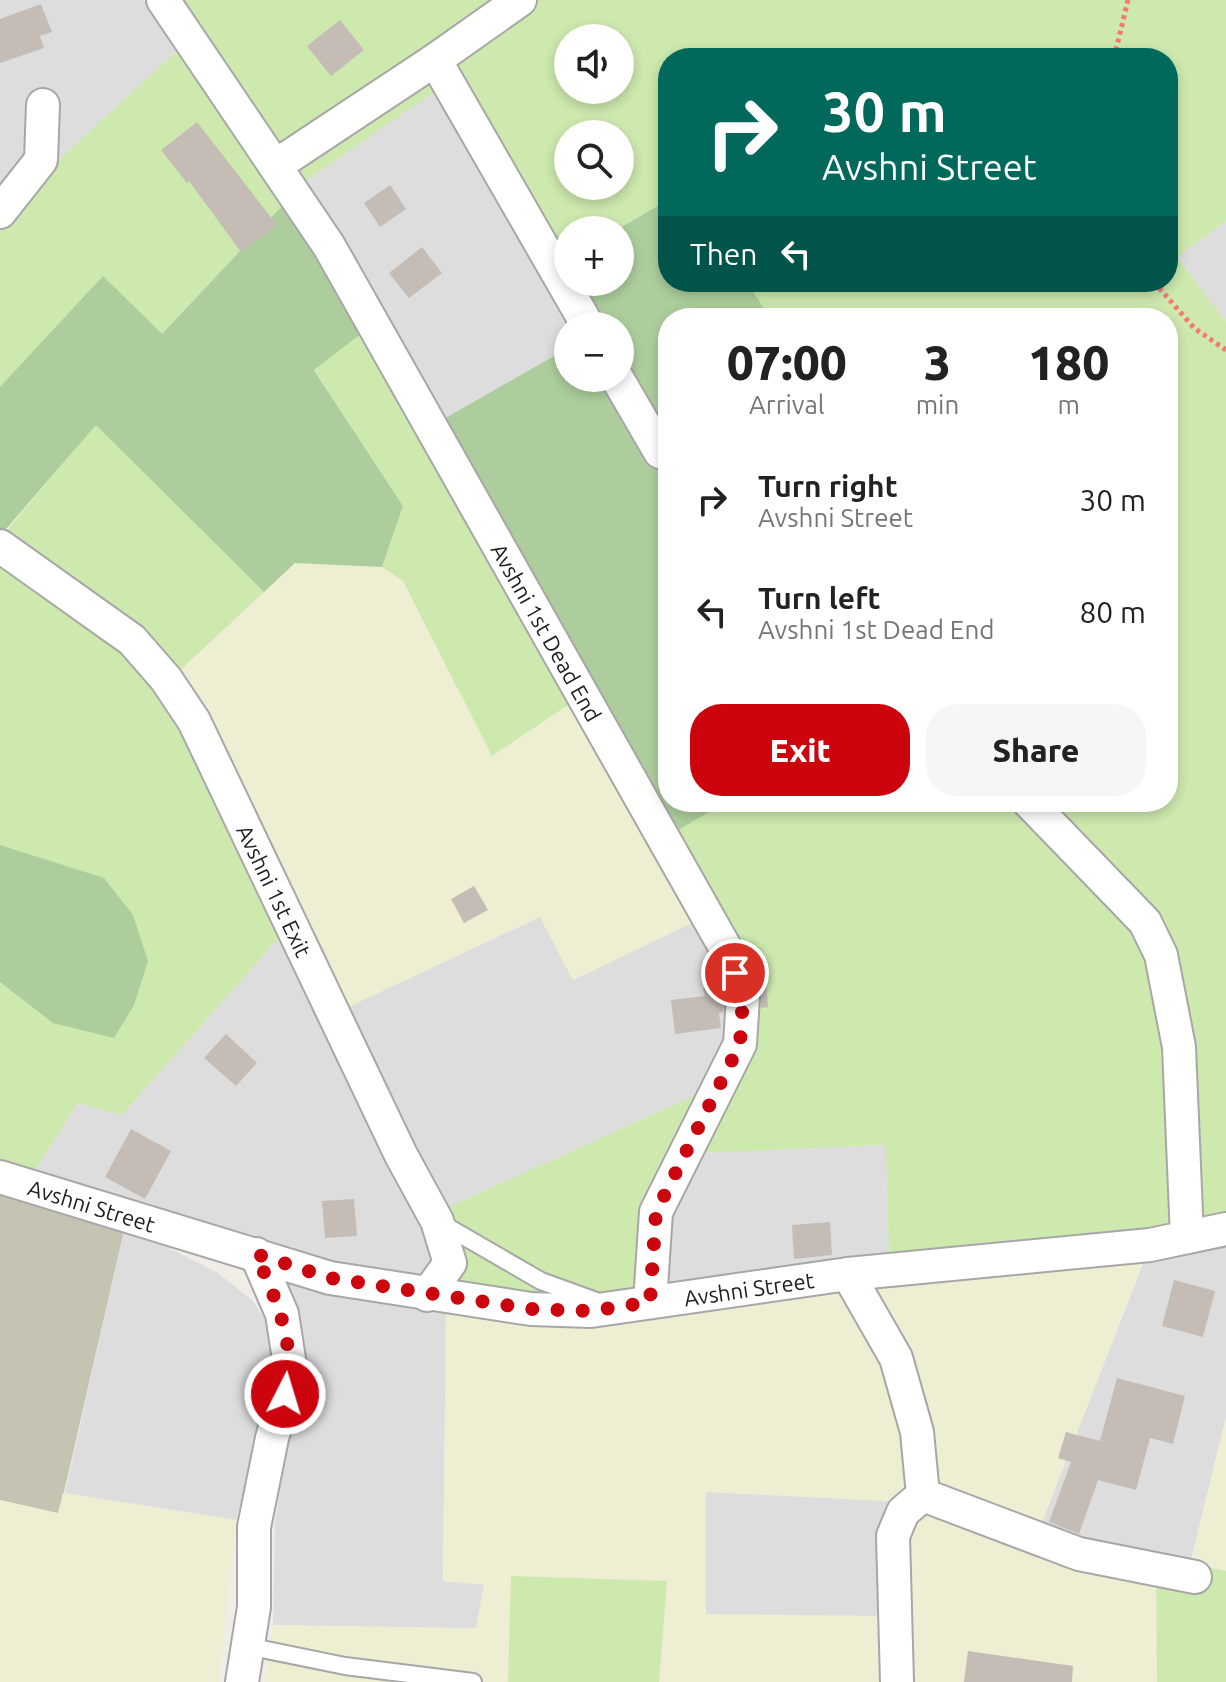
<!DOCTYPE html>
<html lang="en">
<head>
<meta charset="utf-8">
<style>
	:root { --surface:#fff; --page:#f6f6f6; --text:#222; --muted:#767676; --accent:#cb040d }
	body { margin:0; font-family:Ubuntu,sans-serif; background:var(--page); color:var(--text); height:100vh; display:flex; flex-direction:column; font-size:30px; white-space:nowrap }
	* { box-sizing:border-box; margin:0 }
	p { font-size:26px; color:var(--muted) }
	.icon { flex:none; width:44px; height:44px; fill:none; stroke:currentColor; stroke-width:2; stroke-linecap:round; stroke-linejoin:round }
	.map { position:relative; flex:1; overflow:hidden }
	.drawer { position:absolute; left:658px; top:308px; width:520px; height:504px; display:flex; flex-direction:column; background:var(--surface); border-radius:32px; box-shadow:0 4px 12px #0003 }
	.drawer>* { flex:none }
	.top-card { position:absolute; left:658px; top:48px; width:520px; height:244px; border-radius:32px; box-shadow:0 4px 12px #0003; background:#00695c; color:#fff; overflow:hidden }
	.tools { position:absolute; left:554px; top:24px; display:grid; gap:16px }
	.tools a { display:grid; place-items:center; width:80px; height:80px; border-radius:50%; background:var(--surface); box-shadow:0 4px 12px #0003; font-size:40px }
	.pin { position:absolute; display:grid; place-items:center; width:68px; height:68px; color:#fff; margin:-34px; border:4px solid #fff; border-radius:50%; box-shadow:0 2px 8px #0007 }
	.me { position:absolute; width:88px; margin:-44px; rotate:5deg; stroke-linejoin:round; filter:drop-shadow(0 0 6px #0008) }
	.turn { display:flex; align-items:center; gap:28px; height:168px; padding:0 32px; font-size:36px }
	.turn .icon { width:104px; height:104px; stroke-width:2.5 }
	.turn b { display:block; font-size:56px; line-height:68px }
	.then { display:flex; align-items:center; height:76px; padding:0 32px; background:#0003; gap:16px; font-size:30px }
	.eta { display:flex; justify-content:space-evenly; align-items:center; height:136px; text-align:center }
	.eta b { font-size:48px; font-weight:800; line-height:56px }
	.primary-button { display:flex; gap:16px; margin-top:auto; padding:16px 32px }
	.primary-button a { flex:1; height:92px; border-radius:32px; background:var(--accent); color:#fff; font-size:32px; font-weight:800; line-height:92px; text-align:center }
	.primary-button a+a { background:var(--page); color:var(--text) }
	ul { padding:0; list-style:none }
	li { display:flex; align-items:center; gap:24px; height:112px; padding:0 32px }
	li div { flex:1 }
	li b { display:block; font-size:30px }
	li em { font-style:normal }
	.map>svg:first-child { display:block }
</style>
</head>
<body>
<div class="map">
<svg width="1226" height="1682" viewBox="0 0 1226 1682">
	<rect width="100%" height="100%" fill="#f0ece6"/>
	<g fill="#dedddd">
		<path d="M 0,0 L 144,0 L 179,49 L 51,167 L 0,231 Z"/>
		<path d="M 453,78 L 602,326 L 568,326 L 568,348 L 440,421 L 301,184 Z"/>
		<path d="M 1226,221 L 1226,322 L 1177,257 Z"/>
		<path d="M 540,917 L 573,980 L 694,922 L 724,983 L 726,1032 L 705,1091 L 444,1209 L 346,1008 Z"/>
		<path d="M 284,932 L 396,1163 L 437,1262 L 427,1277 L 371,1274 L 246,1241 L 34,1171 L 78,1103 L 123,1114 Z"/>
		<path d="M 887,1145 L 889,1256 L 666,1289 L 666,1212 L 696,1153 Z"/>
		<path d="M 125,1226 L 218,1273 L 253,1301 L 272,1331 L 278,1360 L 236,1520 L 65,1493 Z"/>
		<path d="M 1226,1241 L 1226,1417 L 1190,1564 L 1037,1535 L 1146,1256 Z"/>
		<path d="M 280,1278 L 396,1305 L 446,1310 L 443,1581 L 485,1584 L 476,1629 L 273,1625 L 275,1523 L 285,1448 L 294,1425 L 303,1373 Z"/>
		<path d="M 706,1492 L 888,1501 L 882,1524 L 884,1616 L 706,1615 Z"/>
	</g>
	<path fill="#c5c4b2" d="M 0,1193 L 125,1226 L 59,1514 L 0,1500 Z"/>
	<g fill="#edeed2">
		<path d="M 295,563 L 382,567 L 403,581 L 492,756 L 571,703 L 694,922 L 573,980 L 540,917 L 346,1008 L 176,674 Z"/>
		<path d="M 1146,1256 L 1037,1535 L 933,1491 L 863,1281 Z"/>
		<path d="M 839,1285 L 885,1363 L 906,1439 L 907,1482 L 888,1501 L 706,1492 L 706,1614 L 884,1616 L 890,1682 L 659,1682 L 667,1582 L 512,1576 L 508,1682 L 265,1682 L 273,1625 L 476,1628 L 484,1585 L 443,1581 L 446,1310 Z"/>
		<path d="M 1226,1417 L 1226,1571 L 1190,1564 Z"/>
		<path d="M 63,1493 L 236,1520 L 219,1682 L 0,1682 L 0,1500 L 58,1513 Z"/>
		<path d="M 932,1513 L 1156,1582 L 1157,1682 L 907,1682 L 908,1530 L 919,1514 Z"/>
	</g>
	<g fill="#cde9ae" fill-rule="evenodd">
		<path d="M 178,0 L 1226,0 L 1226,221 L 1177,257 L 1226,322 L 1226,1218 L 1152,1233 L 889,1256 L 886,1145 L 696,1153 L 752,1042 L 675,832 L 726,802 L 1168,802 L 1168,318 L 770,318 L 747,282 L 1168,282 L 1168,58 L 668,58 L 668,200 L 616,230 L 568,230 L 568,257 L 563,260 L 453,79 L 301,184 ZM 568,38 L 620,38 L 620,90 L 568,90 ZM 568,134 L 620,134 L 620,186 L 568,186 Z"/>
		<path d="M 179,49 L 284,204 L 162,334 L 0,387 L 0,231 L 51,167 Z"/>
		<path d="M 362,333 L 571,703 L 492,756 L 403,581 L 382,567 L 403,506 L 314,369 Z"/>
		<path d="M 96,424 L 264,592 L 176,674 L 1,537 Z"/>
		<path d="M 0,566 L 116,642 L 184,723 L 284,932 L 122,1115 L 78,1103 L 34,1171 L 0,1160 L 0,982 L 24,999 L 33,857 L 0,845 Z"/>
		<path d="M 705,1091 L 634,1294 L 616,1299 L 446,1288 C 475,1251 466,1246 444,1209 Z"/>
		<path d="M 1156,1557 L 1226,1571 L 1226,1682 L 1157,1682 Z"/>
		<path d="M 511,1576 L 667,1581 L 659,1682 L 508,1682 Z"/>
	</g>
	<g fill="#adce9c">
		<path d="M 668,200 L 668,282 L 747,282 L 770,318 L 668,318 L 668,802 L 726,802 L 675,832 L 440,421 L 568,348 L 568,378 L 620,378 L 620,326 L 602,326 L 576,282 L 620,282 L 620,230 L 616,230 Z"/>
		<path d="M 284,204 L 362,333 L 314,370 L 403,506 L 382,567 L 295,563 L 264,592 L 96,425 L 0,536 L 0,387 L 103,276 L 162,334 Z"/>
		<path d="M 0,845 L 104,878 L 133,915 L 148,961 L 134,1005 L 114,1038 L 53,1023 L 0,982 Z"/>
	</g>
	<g fill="#c5bcb6">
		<path d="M 41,4 L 52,32 L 40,36 L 44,48 L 0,63 L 0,19 Z"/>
		<path d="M 340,20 L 364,50 L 331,76 L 307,46 Z"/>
		<path d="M 197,122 L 277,225 L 241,252 L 189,181 L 187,183 L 161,150 Z"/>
		<path d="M 390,185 L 406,209 L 380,227 L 364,203 Z"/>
		<path d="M 422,247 L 442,273 L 409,298 L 389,273 Z"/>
		<path d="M 474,886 L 488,910 L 464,923 L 451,899 Z"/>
		<path d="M 766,980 L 768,1007 L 761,1008 L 761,991 L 758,981 Z"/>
		<path d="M 719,986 L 724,1000 L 723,1012 L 719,1013 L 721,1028 L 675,1034 L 671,1000 L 705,996 L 703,988 Z"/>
		<path d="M 226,1034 L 257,1063 L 236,1086 L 204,1058 Z"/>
		<path d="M 131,1129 L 171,1151 L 145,1199 L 105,1177 Z"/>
		<path d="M 354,1199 L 357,1236 L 325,1238 L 322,1201 Z"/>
		<path d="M 830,1222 L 832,1255 L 794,1259 L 792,1225 Z"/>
		<path d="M 1174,1280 L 1215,1291 L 1203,1337 L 1162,1326 Z"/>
		<path d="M 1117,1378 L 1185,1396 L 1173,1444 L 1150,1438 L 1136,1490 L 1098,1480 L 1079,1534 L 1049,1522 L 1071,1462 L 1058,1458 L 1066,1432 L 1100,1441 Z"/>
		<path d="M 968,1651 L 1073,1666 L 1072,1682 L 964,1682 Z"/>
	</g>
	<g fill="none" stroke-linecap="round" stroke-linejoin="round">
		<g stroke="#a7a7a7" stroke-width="20">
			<g id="service">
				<path d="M 439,1222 L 541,1281 L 596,1301"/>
				<path d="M 247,1646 L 345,1666 L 473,1682"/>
			</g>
		</g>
		<g stroke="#a7a7a7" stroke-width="36">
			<g id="minor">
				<path id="s1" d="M 163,0 L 329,246 L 726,949 L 743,997 L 740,1044 L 656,1212 L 650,1302"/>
				<path d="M 435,60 L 588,326"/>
				<path d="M 275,166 L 435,60 L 520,0"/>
				<path d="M 0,212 L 41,160 L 43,105"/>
				<path d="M 617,378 L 660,452"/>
				<path id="s2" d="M 0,546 L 132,640 L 166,679 L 194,721 L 401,1155 L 437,1221 L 450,1263 L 427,1295"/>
				<path d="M 1029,802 L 1145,922 L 1161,955 L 1179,1047 L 1187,1237"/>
				<path id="s3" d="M 0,1177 L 330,1278 L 531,1309 L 591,1311 L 848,1274 L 1150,1245 L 1226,1229"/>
				<path d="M 848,1274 L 896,1358 L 917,1432 L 923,1495"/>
				<path d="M 923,1495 L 1079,1554 L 1195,1577"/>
				<path d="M 242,1682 L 254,1607 L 254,1527 L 272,1438 L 291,1372 L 282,1314 L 256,1254"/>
				<path d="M 897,1682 L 893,1536 L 903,1512 L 923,1495"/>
			</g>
		</g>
		<g stroke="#f77871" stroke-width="5" stroke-dasharray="4 4" stroke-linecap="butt">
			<path d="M 1114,58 L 1128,0"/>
			<path d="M 1154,282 L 1194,328 L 1226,350"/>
		</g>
		<use href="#service" stroke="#fff" stroke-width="16"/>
		<use href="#minor" stroke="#fff" stroke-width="32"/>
	</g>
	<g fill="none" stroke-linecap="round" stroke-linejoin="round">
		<path stroke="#cb040d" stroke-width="14" stroke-dasharray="0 25.2" d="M 285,1394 C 298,1345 275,1298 256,1254 L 330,1278 L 531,1309 L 591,1311 L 650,1302 L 656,1212 L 740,1044 L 743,997 L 735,973"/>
	</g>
	<g text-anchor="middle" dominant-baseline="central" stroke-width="8" stroke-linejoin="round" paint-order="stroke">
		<g font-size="22" fill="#202020" stroke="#fff">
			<text stroke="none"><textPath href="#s1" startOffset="740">Avshni 1st Dead End</textPath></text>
			<text stroke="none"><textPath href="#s2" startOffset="452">Avshni 1st Exit</textPath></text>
			<text stroke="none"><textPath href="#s3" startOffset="96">Avshni Street</textPath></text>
			<text stroke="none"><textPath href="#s3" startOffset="768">Avshni Street</textPath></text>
		</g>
	</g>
</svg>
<div class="tools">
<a><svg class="icon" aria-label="sound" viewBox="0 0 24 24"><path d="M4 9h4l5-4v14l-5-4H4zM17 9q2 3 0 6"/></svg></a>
<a><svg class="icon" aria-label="search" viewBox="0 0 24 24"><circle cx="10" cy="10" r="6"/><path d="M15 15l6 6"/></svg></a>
<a>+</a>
<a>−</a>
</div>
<div class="pin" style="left:735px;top:973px;background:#d93025"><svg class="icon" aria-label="arrive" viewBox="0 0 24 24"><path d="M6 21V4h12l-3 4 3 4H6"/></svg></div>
<svg class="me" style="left:285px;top:1394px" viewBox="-20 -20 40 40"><circle r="17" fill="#cb040d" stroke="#fff" stroke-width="3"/><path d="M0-11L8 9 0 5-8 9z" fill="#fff"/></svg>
<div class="top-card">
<div class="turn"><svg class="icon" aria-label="right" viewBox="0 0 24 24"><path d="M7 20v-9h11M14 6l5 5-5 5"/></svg><div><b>30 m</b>Avshni Street</div></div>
<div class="then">Then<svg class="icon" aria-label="left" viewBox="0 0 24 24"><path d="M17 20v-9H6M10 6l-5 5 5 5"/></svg></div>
</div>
<section class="drawer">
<div class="eta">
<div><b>07:00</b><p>Arrival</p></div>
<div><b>3</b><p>min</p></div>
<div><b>180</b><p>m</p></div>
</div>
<ul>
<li><svg class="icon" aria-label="right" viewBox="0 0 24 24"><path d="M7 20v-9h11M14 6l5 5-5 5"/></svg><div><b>Turn right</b><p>Avshni Street</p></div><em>30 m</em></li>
<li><svg class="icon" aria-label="left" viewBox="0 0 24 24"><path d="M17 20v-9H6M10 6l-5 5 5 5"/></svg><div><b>Turn left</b><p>Avshni 1st Dead End</p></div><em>80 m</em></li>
</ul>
<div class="primary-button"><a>Exit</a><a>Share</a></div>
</section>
</div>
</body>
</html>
